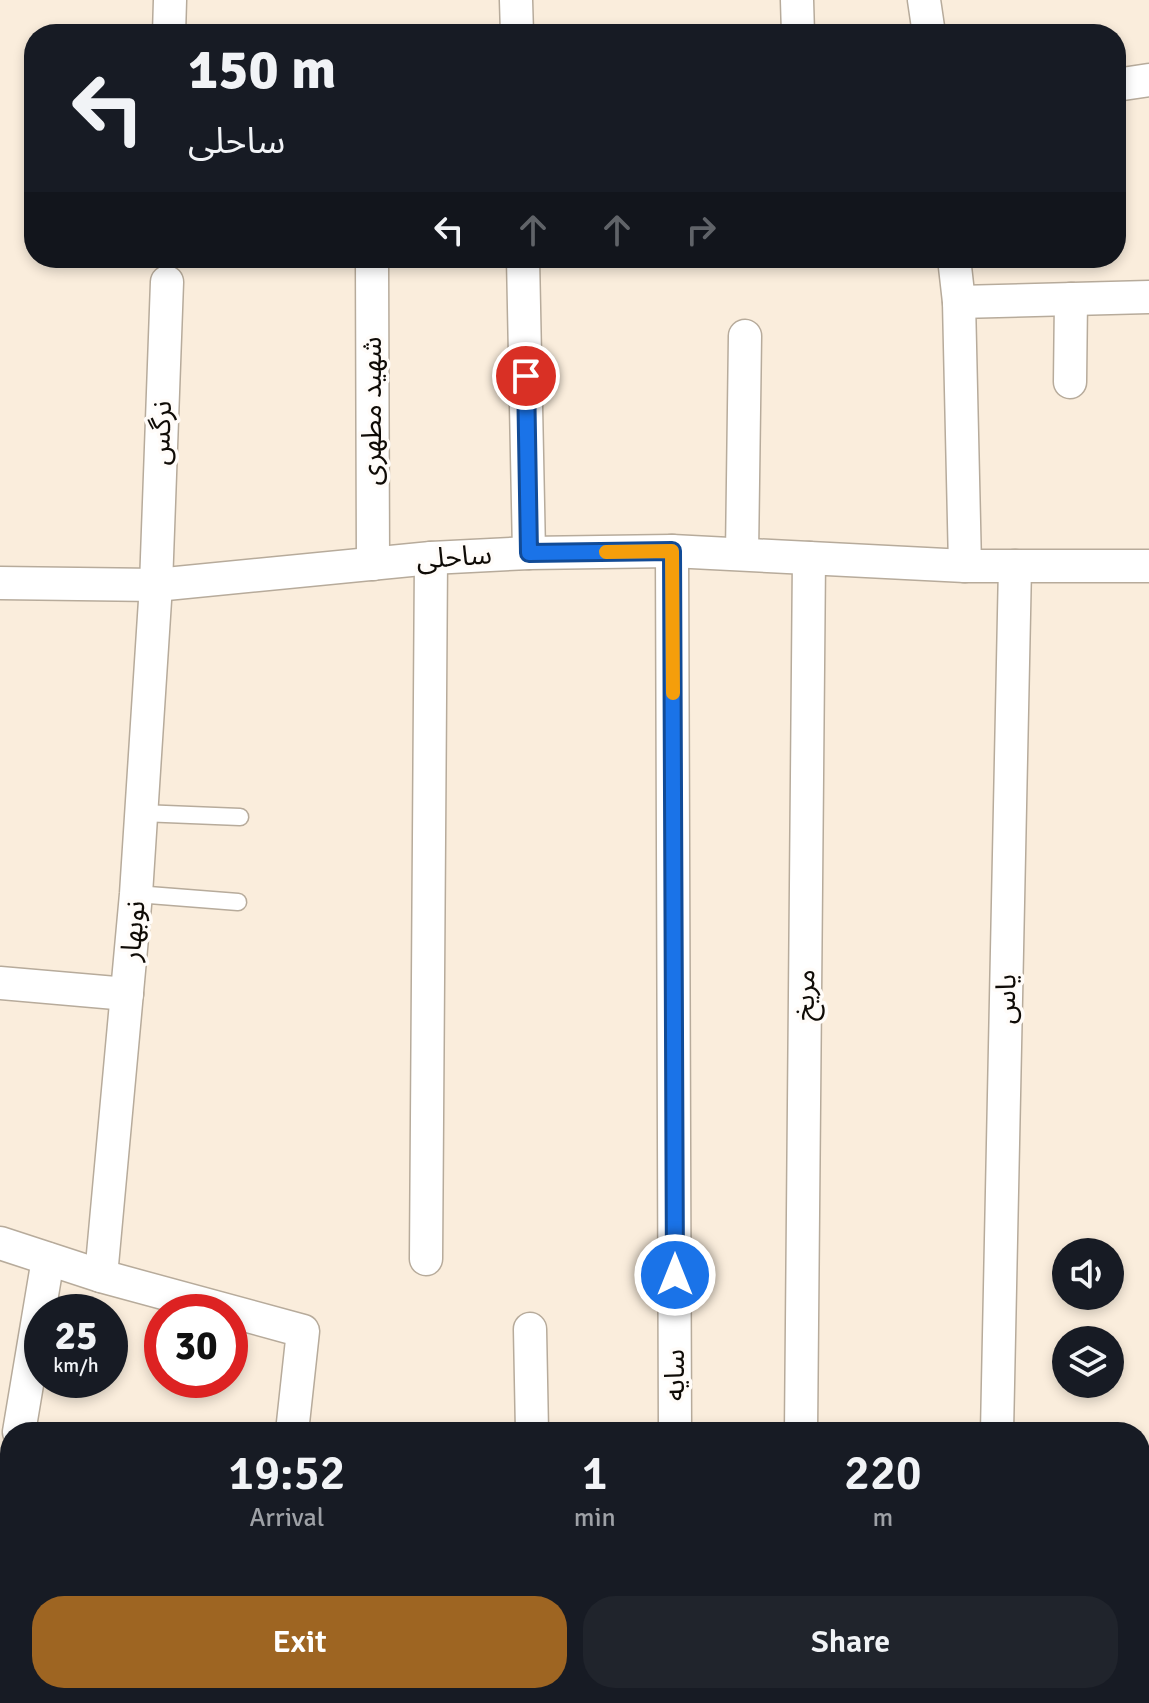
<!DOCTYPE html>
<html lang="en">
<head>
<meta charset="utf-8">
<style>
	:root { --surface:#171b24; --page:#20242c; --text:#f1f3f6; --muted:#9ea1a6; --accent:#9e6522 }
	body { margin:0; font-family:Signika,"Noto Sans Arabic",sans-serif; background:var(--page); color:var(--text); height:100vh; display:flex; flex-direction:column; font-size:30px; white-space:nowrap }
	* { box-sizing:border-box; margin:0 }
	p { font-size:26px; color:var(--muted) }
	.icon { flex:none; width:44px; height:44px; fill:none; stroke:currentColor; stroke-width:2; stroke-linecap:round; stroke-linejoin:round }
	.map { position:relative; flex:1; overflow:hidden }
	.side { position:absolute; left:0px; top:1422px; width:1150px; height:282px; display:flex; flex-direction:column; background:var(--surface); border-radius:32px 32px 0 0; box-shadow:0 4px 12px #0003 }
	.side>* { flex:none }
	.guide { position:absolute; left:24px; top:24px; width:1102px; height:244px; border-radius:32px; box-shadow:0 4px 12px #0003; background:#171b24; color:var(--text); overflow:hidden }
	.tools { position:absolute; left:1052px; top:1238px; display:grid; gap:16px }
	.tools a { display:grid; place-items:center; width:72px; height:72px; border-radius:50%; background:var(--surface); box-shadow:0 4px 12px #0003; font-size:40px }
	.speed { position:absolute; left:24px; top:1294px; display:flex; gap:16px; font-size:40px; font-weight:700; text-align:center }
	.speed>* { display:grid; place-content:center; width:104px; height:104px; border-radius:50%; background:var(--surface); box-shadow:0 4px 12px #0003; line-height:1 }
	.speed small { font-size:20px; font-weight:400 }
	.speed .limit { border:12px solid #d22; background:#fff; color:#111 }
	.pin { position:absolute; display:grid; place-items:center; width:68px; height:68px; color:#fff; margin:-34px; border:4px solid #fff; border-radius:50%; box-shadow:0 2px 8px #0007 }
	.me { position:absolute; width:88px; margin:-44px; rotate:0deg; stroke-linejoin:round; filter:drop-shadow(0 0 6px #0008) }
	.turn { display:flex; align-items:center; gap:28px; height:168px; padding:0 32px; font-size:36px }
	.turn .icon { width:104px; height:104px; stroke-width:2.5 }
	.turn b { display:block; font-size:56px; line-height:68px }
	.lanes { display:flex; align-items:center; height:76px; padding:0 32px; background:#0003; justify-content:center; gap:40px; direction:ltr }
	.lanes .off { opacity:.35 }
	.eta { display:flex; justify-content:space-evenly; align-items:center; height:136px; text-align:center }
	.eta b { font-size:48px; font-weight:600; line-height:56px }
	.button { display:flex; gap:16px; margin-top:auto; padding:16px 32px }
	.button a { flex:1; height:92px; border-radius:32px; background:var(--accent); color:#fff; font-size:32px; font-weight:600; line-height:92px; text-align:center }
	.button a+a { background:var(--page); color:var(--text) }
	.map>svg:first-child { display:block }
</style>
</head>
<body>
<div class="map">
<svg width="1149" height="1703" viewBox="0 0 1149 1703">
	<rect width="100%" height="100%" fill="#faeddc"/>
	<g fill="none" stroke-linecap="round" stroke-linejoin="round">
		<g stroke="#b7ab9b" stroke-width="19">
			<g id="service">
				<path d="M 141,813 L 240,817"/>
				<path d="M 136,894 L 238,902"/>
			</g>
		</g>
		<g stroke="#b7ab9b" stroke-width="35">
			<g id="minor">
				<path d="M 516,0 L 517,34"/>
				<path d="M 797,0 L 798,34"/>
				<path d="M 924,0 L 929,34"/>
				<path d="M 169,34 L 170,0"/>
				<path d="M 1116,85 L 1149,80"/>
				<path d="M 372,258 L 373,564"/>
				<path d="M 523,258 L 529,553"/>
				<path d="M 954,258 L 959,302 L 965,566"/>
				<path d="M 959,302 L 1149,297"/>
				<path d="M 1070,382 L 1071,299"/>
				<path d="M 672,551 L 675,1432"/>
				<path d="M 742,554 L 745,336"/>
				<path d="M 0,583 L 156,585 L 431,558 L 529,553 L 672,551 L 965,566 L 1149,566"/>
				<path d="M 0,983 L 127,994"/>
				<path d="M 0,1243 L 101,1276 L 303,1331 L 292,1432"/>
				<path d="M 426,1259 L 431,558"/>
				<path d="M 101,1276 L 136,894 L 156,585 L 167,282"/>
				<path d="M 530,1329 L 532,1432"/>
				<path d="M 19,1432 L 48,1259"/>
				<path d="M 801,1432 L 809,558"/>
				<path d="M 997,1432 L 1015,566"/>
				<path d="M 0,1547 L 10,1488"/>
				<path d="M 1140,1625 L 1149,1625"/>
				<path d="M 264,1694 L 264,1703"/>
				<path d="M 801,1694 L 802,1703"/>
				<path d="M 994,1694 L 994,1703"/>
				<path d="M 536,1703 L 537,1694"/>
			</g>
		</g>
		<use href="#service" stroke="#fff" stroke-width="16"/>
		<use href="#minor" stroke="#fff" stroke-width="32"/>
	</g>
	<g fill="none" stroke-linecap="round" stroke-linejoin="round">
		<g stroke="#114b97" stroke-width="20">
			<path id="route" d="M 526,376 L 529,553 L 672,551 L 675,1275"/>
		</g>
		<use href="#route" stroke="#1a73e8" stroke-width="14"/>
		<path stroke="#f59e0b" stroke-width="14" d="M 606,552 L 672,551 L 673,693"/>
	</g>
	<g text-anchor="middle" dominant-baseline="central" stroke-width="7" stroke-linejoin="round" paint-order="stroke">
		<g font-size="28" fill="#0f0b06" stroke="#fffcf9">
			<text transform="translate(372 411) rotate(-90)">شهید مطهری</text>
			<text transform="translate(161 433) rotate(-88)">نرگس</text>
			<text transform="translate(454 557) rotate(-4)">ساحلی</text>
			<text transform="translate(133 931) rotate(-85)">نوبهار</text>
			<text transform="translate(805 995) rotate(-89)">مریخ</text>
			<text transform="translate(1006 999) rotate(-89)">یاس</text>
			<text transform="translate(675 1375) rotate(-90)">سایه</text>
		</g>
	</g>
</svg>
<div class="tools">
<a><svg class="icon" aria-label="sound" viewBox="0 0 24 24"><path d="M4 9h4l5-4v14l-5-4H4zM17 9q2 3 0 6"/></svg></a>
<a><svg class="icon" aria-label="layers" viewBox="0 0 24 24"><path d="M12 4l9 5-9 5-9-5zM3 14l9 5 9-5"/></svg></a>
</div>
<div class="speed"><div>25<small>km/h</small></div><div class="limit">30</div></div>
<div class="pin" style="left:526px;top:376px;background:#d93025"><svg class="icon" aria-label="arrive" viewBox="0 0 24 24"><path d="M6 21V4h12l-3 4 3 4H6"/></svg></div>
<svg class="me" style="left:675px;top:1275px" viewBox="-20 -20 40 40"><circle r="17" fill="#1a73e8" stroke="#fff" stroke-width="3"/><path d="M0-11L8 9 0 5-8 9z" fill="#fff"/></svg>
<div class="guide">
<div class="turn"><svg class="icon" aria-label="left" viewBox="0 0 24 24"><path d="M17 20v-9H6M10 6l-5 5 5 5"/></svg><div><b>150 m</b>ساحلی</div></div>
<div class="lanes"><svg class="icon" aria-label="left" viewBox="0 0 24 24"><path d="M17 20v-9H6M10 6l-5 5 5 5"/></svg><svg class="icon off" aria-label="ahead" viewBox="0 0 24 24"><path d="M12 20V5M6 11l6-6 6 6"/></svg><svg class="icon off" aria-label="ahead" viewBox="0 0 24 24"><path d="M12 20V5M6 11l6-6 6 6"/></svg><svg class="icon off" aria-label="right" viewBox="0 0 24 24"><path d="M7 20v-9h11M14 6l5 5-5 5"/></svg></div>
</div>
<section class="side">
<div class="eta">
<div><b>19:52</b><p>Arrival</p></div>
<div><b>1</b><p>min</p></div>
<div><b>220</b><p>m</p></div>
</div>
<div class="button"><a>Exit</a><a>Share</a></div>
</section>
</div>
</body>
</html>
